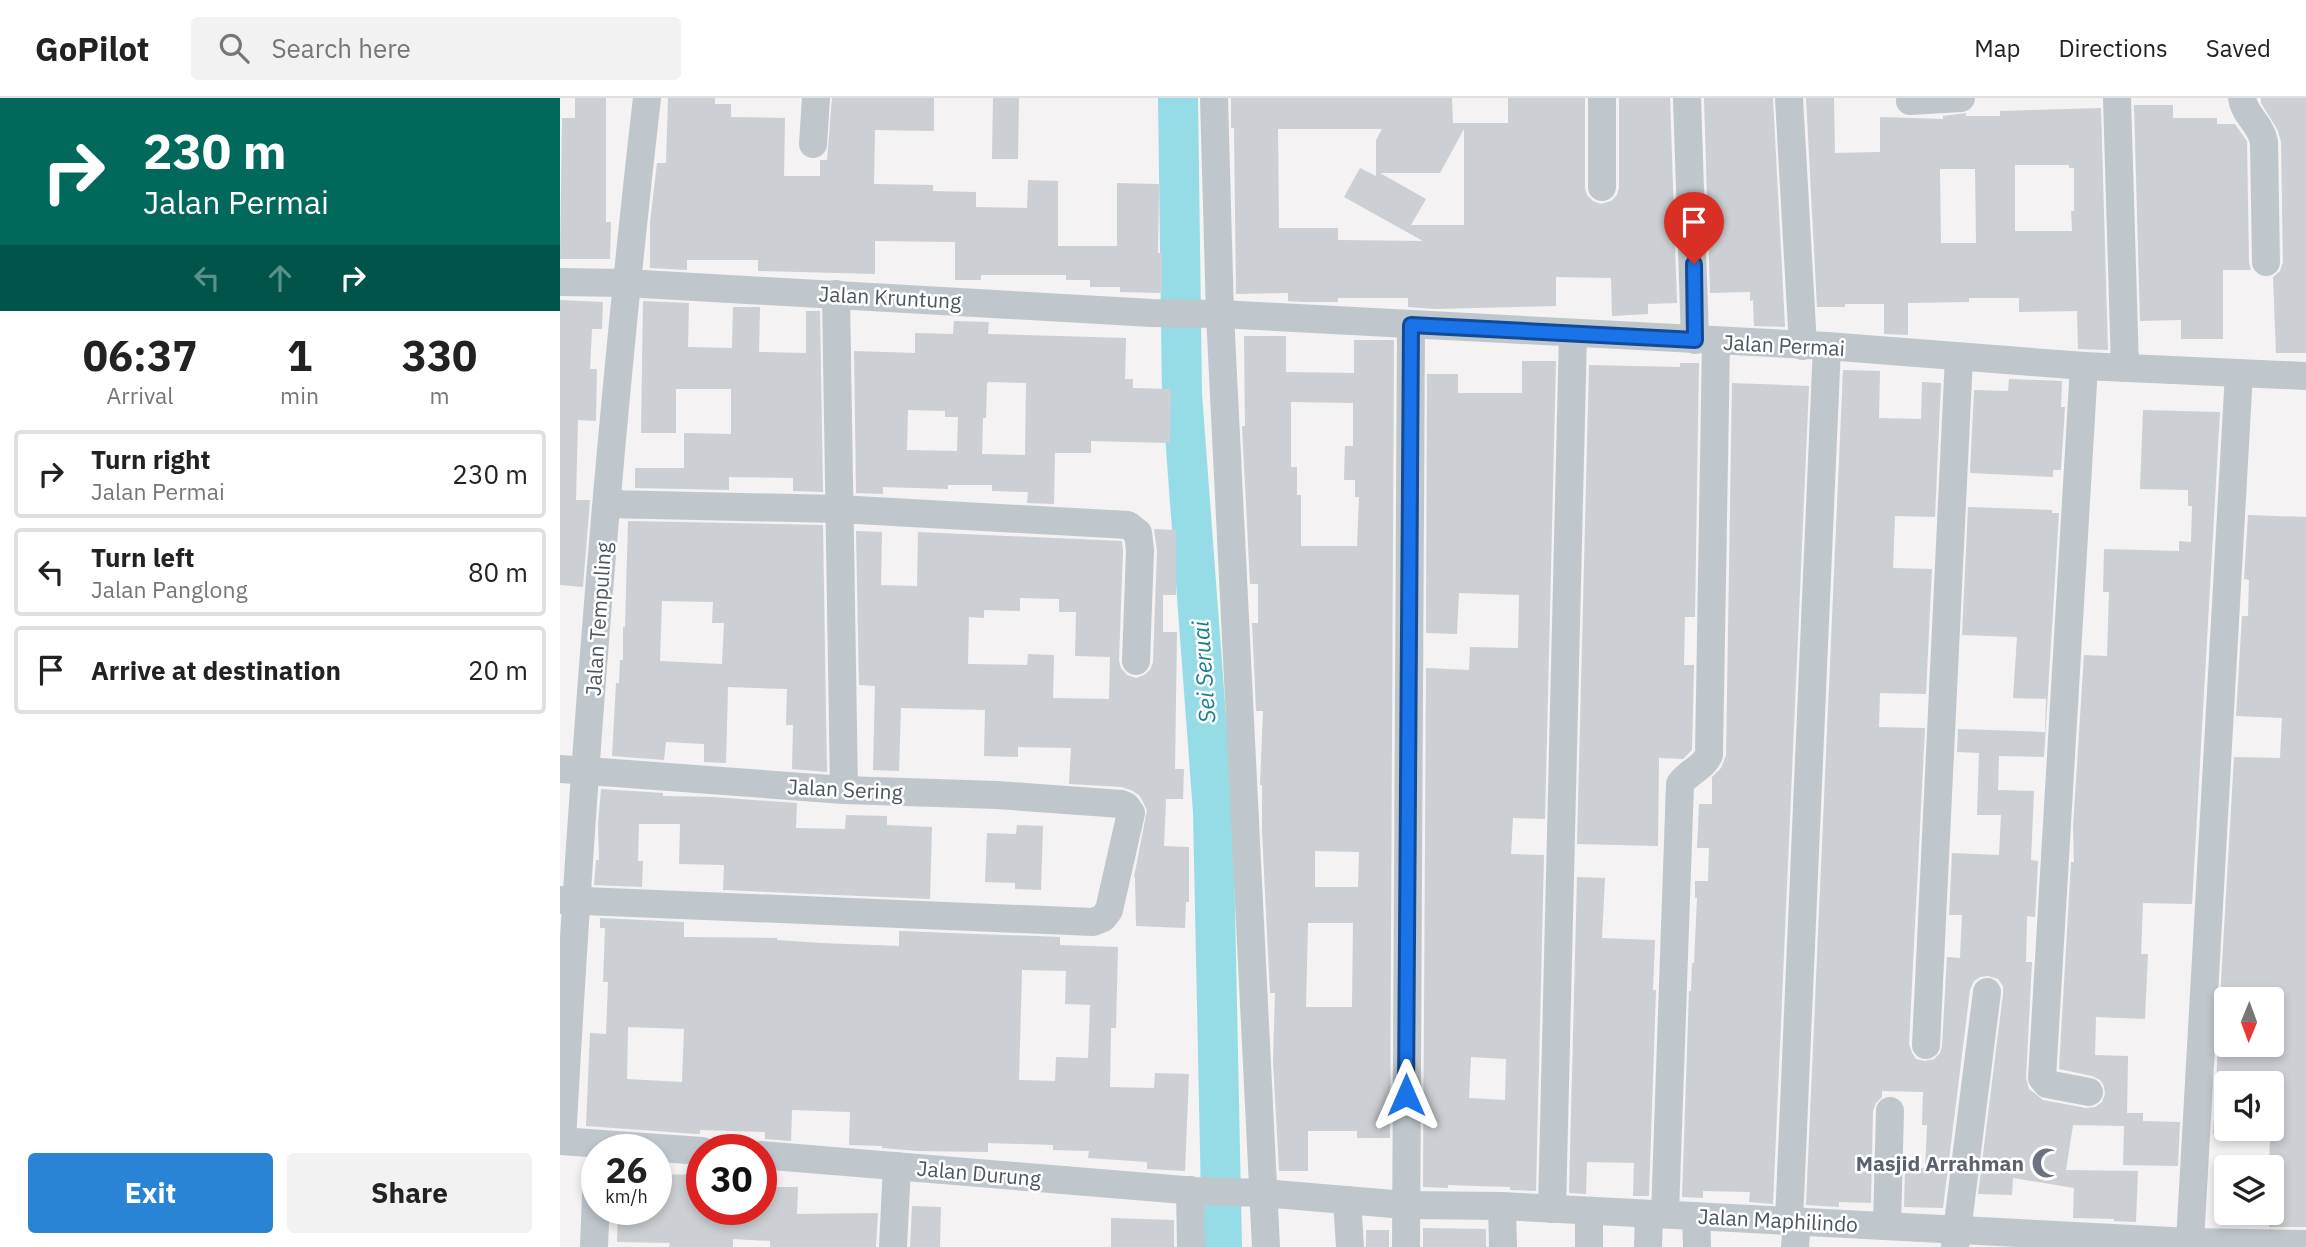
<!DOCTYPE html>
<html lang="en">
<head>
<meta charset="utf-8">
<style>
	:root { --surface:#fff; --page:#f2f2f2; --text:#222; --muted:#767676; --line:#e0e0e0; --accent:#2984d6 }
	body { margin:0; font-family:"IBM Plex Sans",sans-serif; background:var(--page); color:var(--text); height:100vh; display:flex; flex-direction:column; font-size:26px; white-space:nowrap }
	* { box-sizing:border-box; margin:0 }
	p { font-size:23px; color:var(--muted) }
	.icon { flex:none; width:38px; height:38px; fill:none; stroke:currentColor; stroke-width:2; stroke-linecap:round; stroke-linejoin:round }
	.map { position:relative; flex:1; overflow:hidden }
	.details { display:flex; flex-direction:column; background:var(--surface); width:560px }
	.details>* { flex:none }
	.guide { background:#00695c; color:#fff; overflow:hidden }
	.needle { width:46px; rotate:181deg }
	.tools { position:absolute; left:1654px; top:889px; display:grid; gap:14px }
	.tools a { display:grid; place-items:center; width:70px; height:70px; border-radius:7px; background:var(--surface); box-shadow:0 4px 10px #0003; font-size:35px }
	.speed { position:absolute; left:21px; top:1036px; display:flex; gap:14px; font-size:35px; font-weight:700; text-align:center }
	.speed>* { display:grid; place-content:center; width:91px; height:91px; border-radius:50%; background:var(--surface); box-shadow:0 4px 10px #0003; line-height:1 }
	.speed small { font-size:18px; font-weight:400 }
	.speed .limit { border:10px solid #d22; background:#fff; color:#111 }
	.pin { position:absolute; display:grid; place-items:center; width:60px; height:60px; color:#fff; margin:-72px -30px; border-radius:50% 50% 50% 0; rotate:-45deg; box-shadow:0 0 7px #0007 }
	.pin .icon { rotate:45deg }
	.me { position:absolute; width:77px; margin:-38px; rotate:0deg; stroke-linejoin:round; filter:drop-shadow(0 0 5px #0008) }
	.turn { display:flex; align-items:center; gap:24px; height:147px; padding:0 28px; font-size:32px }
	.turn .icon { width:91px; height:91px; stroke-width:2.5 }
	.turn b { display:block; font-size:49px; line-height:60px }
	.lanes { display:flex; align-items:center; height:66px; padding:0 28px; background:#0003; justify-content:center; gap:35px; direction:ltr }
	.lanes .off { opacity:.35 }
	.eta { display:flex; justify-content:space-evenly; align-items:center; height:119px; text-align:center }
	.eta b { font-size:42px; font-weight:700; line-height:49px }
	.action { display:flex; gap:14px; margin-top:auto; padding:14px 28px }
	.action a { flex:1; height:80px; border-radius:7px; background:var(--accent); color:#fff; font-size:28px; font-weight:700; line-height:80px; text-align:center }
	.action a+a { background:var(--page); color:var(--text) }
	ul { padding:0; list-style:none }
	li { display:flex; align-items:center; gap:21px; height:88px; margin:0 14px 10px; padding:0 14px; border:4px solid var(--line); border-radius:7px }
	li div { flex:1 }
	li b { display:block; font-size:26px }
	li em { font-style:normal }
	header { display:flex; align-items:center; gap:42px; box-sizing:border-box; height:98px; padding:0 35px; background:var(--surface); border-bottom:2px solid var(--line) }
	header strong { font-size:33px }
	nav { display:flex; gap:38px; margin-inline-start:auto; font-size:24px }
	.search { width:490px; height:63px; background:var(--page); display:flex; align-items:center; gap:18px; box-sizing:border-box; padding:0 24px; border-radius:7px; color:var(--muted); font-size:26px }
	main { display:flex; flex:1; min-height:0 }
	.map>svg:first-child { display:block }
</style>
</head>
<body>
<header>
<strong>GoPilot</strong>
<div class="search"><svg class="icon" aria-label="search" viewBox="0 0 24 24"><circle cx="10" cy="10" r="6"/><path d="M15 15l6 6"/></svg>Search here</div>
<nav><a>Map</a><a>Directions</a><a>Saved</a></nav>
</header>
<main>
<section class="details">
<div class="guide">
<div class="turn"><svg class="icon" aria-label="right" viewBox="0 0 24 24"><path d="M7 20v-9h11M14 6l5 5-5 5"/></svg><div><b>230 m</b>Jalan Permai</div></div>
<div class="lanes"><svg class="icon off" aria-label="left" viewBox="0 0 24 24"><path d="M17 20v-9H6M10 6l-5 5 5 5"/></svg><svg class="icon off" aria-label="ahead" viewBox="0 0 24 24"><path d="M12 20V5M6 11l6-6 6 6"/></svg><svg class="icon" aria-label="right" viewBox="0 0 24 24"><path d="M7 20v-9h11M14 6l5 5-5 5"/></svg></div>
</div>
<div class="eta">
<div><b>06:37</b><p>Arrival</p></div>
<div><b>1</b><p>min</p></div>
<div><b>330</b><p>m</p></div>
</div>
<ul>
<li><svg class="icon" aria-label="right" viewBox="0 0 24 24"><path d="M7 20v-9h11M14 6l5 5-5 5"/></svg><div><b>Turn right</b><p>Jalan Permai</p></div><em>230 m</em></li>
<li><svg class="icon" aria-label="left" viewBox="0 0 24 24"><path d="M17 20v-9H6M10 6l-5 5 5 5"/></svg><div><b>Turn left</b><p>Jalan Panglong</p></div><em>80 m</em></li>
<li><svg class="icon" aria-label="arrive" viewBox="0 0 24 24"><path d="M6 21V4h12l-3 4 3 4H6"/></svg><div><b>Arrive at destination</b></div><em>20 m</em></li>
</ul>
<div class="action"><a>Exit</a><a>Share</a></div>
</section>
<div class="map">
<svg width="1746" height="1149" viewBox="0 0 1746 1149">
	<rect width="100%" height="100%" fill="#f4f2f2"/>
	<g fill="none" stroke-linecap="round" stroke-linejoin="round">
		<path stroke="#96dce6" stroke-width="40" d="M 618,0 L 622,296 L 653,714 L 662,1149"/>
	</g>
	<g fill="#cccfd3" fill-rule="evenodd">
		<path d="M 15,0 L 46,0 L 46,124 L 51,124 L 50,161 L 0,161 L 2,20 L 15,20 Z"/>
		<path d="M 108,0 L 155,0 L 155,6 L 171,6 L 171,19 L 225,20 L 224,78 L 260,78 L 260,62 L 267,62 L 272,0 L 374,0 L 374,33 L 315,32 L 314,86 L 373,87 L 373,93 L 416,94 L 416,109 L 467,110 L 468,82 L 498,83 L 498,148 L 557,148 L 557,85 L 599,86 L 598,155 L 602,155 L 602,195 L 560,194 L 560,189 L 530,189 L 530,182 L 506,182 L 506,177 L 421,177 L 421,182 L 395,182 L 395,144 L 315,143 L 315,176 L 198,173 L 198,162 L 127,162 L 127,172 L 90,170 L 90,125 L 97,65 L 106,65 Z"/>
		<path d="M 433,0 L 459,0 L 458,61 L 432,61 Z"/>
		<path d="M 671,0 L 892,0 L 893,25 L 948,25 L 948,0 L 1025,0 L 1025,90 L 1027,97 L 1033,103 L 1041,106 L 1051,103 L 1057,97 L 1059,90 L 1059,0 L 1110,0 L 1117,205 L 1088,206 L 1088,216 L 1052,218 L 1051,180 L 996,179 L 996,208 L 875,211 L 848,209 L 848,200 L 778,200 L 778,204 L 743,204 L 728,203 L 728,195 L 676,196 L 674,30 L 671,30 ZM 718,31 L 822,31 L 816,42 L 816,78 L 800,70 L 784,99 L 863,143 L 778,142 L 778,130 L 719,130 ZM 904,31 L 904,127 L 851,127 L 866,101 L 820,75 L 880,75 Z"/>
		<path d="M 1144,0 L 1213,0 L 1225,229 L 1194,228 L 1193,202 L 1190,203 L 1190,194 L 1150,195 Z"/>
		<path d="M 1246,0 L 1274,0 L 1275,55 L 1320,54 L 1320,19 L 1383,21 L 1383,18 L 1406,15 L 1406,18 L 1440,18 L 1440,13 L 1541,10 L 1548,252 L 1518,251 L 1517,213 L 1459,214 L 1459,200 L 1409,200 L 1409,204 L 1348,205 L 1348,237 L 1324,236 L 1324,206 L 1285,206 L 1285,209 L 1257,209 ZM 1455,67 L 1509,67 L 1509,70 L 1514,70 L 1514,113 L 1511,113 L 1512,133 L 1455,133 ZM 1380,71 L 1415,71 L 1416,145 L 1381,145 Z"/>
		<path d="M 1701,0 L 1746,0 L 1746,255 L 1716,255 L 1713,179 L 1720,173 L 1723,164 L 1721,43 L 1717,31 L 1701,5 Z"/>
		<path d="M 1574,7 L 1613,7 L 1613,20 L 1657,20 L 1657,26 L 1675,26 L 1687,43 L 1689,164 L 1691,172 L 1663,172 L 1663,241 L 1621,241 L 1621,222 L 1580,223 Z"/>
		<path d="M 0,202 L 43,204 L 42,231 L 32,231 L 30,271 L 37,271 L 36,323 L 18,322 L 16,402 L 30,402 L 23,489 L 0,487 Z"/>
		<path d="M 83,203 L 129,205 L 128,249 L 172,250 L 173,209 L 200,209 L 199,254 L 246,255 L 246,213 L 260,213 L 263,394 L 233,393 L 233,380 L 169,379 L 169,392 L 75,390 L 75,370 L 124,370 L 124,335 L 171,336 L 171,291 L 116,291 L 116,335 L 81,335 Z"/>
		<path d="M 394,223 L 429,224 L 428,236 L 566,240 L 565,281 L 573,281 L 573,290 L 611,291 L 610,345 L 531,343 L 531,355 L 495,355 L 494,406 L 467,405 L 468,394 L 432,393 L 432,387 L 388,387 L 388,391 L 323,389 L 323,396 L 296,395 L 294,253 L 355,255 L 355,235 L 393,236 ZM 429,284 L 466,285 L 465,357 L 422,356 L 423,320 L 426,320 L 427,285 ZM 348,312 L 385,313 L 385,319 L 398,319 L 397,353 L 347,352 Z"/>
		<path d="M 684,238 L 726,238 L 726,274 L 794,275 L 794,242 L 834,242 L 830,1040 L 797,1040 L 797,1033 L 748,1033 L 748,1073 L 719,1073 L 713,963 L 715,895 L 710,895 L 702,734 L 702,687 L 700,687 L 703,613 L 696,613 L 692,525 L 698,525 L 698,486 L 690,486 L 682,328 L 685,328 ZM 731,304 L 793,305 L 793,348 L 785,348 L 784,382 L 795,382 L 795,399 L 799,399 L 797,448 L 741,448 L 741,397 L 737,397 L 737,369 L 731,369 ZM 755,753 L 799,754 L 798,789 L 755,789 ZM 748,825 L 793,825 L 792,909 L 746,909 Z"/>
		<path d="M 962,263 L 996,263 L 985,721 L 953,720 L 951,756 L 984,757 L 976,1093 L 950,1092 L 950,1089 L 888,1087 L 888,1090 L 863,1089 L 866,570 L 909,572 L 910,549 L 958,550 L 959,497 L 899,495 L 897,536 L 866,535 L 867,276 L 898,276 L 898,295 L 962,295 ZM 911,959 L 946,961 L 945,1002 L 909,1000 Z"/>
		<path d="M 1120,265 L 1139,265 L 1135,519 L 1125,519 L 1124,567 L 1134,567 L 1132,652 L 1123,661 L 1099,660 L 1098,748 L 1017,746 L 1029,267 L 1120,269 Z"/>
		<path d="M 1283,272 L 1320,273 L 1319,320 L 1361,321 L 1362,284 L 1381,285 L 1375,419 L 1335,418 L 1333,470 L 1372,471 L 1366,596 L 1320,595 L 1319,629 L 1365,630 L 1349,946 L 1352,955 L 1356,961 L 1365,963 L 1374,961 L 1380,955 L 1382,948 L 1387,859 L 1400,860 L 1402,817 L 1389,817 L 1392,755 L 1439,757 L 1441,717 L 1417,717 L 1419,655 L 1397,654 L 1398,631 L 1485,634 L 1486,601 L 1453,600 L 1457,539 L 1402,537 L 1408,409 L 1492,412 L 1492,415 L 1499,415 L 1484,659 L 1439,658 L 1438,692 L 1474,693 L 1471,762 L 1478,763 L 1475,819 L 1467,818 L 1466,864 L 1472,864 L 1466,980 L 1469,991 L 1483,1002 L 1526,1010 L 1535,1009 L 1542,1004 L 1545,996 L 1544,988 L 1540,982 L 1532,978 L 1499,971 L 1511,764 L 1514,764 L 1513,729 L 1524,557 L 1547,558 L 1549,494 L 1543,494 L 1544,451 L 1619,453 L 1619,443 L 1631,444 L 1632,408 L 1628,408 L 1628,392 L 1580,391 L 1583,312 L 1660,314 L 1632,806 L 1583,805 L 1581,856 L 1588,856 L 1585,921 L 1536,919 L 1535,957 L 1568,958 L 1567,1015 L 1583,1015 L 1583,1023 L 1620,1024 L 1618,1068 L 1563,1067 L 1564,1028 L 1513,1027 L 1506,1072 L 1578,1073 L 1576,1124 L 1554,1123 L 1554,1121 L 1513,1120 L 1514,1090 L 1453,1080 L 1452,1097 L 1418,1096 L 1443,896 L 1443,888 L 1438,881 L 1428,878 L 1420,879 L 1414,883 L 1410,892 L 1383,1110 L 1344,1109 L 1345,1069 L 1365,1070 L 1367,1027 L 1362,1027 L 1363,994 L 1322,993 L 1322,999 L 1316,1005 L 1313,1013 L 1311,1105 L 1279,1104 L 1279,1109 L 1246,1107 Z"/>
		<path d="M 1449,281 L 1502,283 L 1501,309 L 1505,309 L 1501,372 L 1493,372 L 1493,379 L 1410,375 L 1414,292 L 1448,293 Z"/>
		<path d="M 1172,285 L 1249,288 L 1213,1106 L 1189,1104 L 1190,1094 L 1143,1093 L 1143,1100 L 1122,1099 L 1129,893 L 1131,893 L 1132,865 L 1134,865 L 1137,800 L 1135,800 L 1135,783 L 1148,783 L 1149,750 L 1137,750 L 1139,706 L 1152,706 L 1152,679 L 1161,670 L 1166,657 Z"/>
		<path d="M 1688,417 L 1746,419 L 1746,1129 L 1709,1129 L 1709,1115 L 1712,1115 L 1712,1069 L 1709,1069 L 1712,985 L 1656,985 L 1658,947 L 1712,947 L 1712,901 L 1660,901 L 1674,659 L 1720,660 L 1722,620 L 1676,618 L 1682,518 L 1688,518 L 1689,482 L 1684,481 Z"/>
		<path d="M 68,423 L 263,427 L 267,674 L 232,671 L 233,627 L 226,627 L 227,591 L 168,589 L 166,665 L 144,664 L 144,646 L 106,644 L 104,662 L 52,658 L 56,585 L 59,585 L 60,562 L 63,562 L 63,529 L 65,529 ZM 102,503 L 153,504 L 152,525 L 164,525 L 162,566 L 100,563 Z"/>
		<path d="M 594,431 L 616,432 L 616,497 L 603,497 L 603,534 L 617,534 L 615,671 L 624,671 L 623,701 L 606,701 L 604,748 L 629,749 L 629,804 L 626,804 L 625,830 L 576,828 L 575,779 L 574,779 L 587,712 L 580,698 L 573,693 L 562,689 L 509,686 L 511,650 L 458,649 L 458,659 L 424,658 L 425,612 L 341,610 L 339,673 L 313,672 L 315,588 L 299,587 L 296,433 L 322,434 L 321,487 L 357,488 L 358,434 L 562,443 L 563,453 L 559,563 L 561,570 L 567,577 L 576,580 L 584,577 L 590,572 L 593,564 L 597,453 ZM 460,500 L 499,501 L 499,514 L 516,514 L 515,558 L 550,559 L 549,601 L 493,600 L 494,557 L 468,556 L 467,567 L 408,566 L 409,519 L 424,520 L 424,512 L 460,513 Z"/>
		<path d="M 41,691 L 103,695 L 103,698 L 153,699 L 237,705 L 236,730 L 285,731 L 286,717 L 327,718 L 327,727 L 372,729 L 370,801 L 163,792 L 164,767 L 119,766 L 120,726 L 79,726 L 78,763 L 83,763 L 82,789 L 34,787 L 36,762 L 39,762 L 38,726 Z"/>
		<path d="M 457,727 L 483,728 L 481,792 L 455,791 L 455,785 L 425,784 L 427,735 L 456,736 Z"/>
		<path d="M 1017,779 L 1045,780 L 1042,840 L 1095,842 L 1093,892 L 1096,892 L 1089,1098 L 1073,1098 L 1074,1065 L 1027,1064 L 1026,1096 L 1009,1095 Z"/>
		<path d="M 40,820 L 124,824 L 124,839 L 217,840 L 217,842 L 261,845 L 339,848 L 339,833 L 500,839 L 500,847 L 558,849 L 556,930 L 551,930 L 550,989 L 594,990 L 595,975 L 629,976 L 625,1073 L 587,1071 L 587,1064 L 528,1060 L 529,1053 L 493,1052 L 493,1047 L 428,1045 L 428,1054 L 357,1053 L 322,1050 L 322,1048 L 289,1047 L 290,1014 L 232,1012 L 231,1043 L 205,1041 L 205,1034 L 140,1032 L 140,1036 L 137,1036 L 26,1028 L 30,935 L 46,936 L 48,884 L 43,884 L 45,830 L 40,830 ZM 462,872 L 506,873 L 505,906 L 530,907 L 528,960 L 496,959 L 495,983 L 459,982 ZM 68,929 L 124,931 L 122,984 L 67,981 Z"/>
		<path d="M 1655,1005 L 1666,1005 L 1666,1036 L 1653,1036 Z"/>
		<path d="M 96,1076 L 142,1077 L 142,1111 L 201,1111 L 201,1106 L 211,1106 L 212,1089 L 238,1089 L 237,1116 L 318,1115 L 316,1149 L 210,1149 L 210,1143 L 173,1141 L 173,1149 L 109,1149 L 110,1145 L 57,1144 L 58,1111 L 96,1111 Z"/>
		<path d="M 352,1108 L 381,1109 L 380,1149 L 350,1149 Z"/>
		<path d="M 551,1120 L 614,1122 L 614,1149 L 551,1149 Z"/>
		<path d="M 863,1130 L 926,1131 L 926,1149 L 863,1149 Z"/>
		<rect x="806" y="1132" width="23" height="17"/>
	</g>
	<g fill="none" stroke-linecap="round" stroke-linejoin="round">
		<g stroke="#bfc7cd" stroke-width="28">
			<path d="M 654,0 L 660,216 L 706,1149"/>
			<path d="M 1127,0 L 1135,242"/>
			<path d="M 1229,0 L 1243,248"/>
			<path d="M 1557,0 L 1565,270"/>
			<path d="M 1682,0 C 1684,17 1701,26 1704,44 L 1706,164"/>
			<path d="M 1350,3 L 1401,0"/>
			<path d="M 253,46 L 256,0"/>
			<path d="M 1042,89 L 1042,0"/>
			<path d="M 0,184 L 65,185 L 592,215 L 660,216 L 1267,248 L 1524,268 L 1746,278"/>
			<path d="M 276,196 L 284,692"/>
			<path d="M 1524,268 L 1482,980 L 1487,986 L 1529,994"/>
			<path d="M 47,406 L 279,411 L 568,427 L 578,435 L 580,452 L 576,563"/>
			<path d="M 0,671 L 284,692 L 437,697 L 561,706 L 566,708 L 571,715 L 549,812 L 543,820 L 533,824 L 0,802"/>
			<path d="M 1366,947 L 1399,259"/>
			<path d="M 0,1043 L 142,1053"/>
			<path d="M 2,1043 C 21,695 47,346 87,0"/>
			<path d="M 201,1057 L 636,1093 L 703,1095 L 845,1107 L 942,1108 L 1630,1144 L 1746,1146"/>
			<path d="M 630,1092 L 631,1149"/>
			<path d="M 787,1102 L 790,1149"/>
			<path d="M 942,1108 L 943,1149"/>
			<path d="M 992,1111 L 1013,235"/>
			<path d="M 1105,1116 L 1120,686 C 1128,674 1143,670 1149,657 L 1156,244"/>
			<path d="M 1136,1118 L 1137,1149"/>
			<path d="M 1229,1123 L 1267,248"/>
			<path d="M 1327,1128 L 1330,1013"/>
			<path d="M 1630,1144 L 1679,275"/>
			<path d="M 34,1149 L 37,1072"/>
			<path d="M 333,1149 L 337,1068"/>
			<path d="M 846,1149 L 851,227"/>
			<path d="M 1029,1149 L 1029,1113"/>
			<path d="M 1088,1149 L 1089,1116"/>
			<path d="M 1235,1149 L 1237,1123"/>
			<path d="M 1395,1149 L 1427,894"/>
		</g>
	</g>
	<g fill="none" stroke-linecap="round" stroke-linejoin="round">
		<g stroke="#114b97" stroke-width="18">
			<path id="route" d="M 846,997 L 851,227 L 1135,242 L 1134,166"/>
		</g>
		<use href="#route" stroke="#1a73e8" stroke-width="12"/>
	</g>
	<defs>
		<g id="mosque-bare" transform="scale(2.415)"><path d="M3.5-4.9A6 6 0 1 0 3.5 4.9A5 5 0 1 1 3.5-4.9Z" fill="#6b7280" stroke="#fff" stroke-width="2.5" paint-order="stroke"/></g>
	</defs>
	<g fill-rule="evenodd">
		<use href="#mosque-bare" x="1487" y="1065"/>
	</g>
	<g text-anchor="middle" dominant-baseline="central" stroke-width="5" stroke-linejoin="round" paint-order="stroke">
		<g font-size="21" fill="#4b565e" stroke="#fff">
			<text transform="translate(330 199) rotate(3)">Jalan Kruntung</text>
			<text transform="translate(1224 247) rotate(3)">Jalan Permai</text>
			<text transform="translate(38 521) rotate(-86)">Jalan Tempuling</text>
			<text transform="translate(285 691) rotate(3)">Jalan Sering</text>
			<text transform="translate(419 1075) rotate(5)">Jalan Durung</text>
			<text transform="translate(1218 1122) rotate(3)">Jalan Maphilindo</text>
		</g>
		<g font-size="21" font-weight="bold" fill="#5b616d" stroke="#fff" text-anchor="end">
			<text x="1464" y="1065">Masjid Arrahman</text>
		</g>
		<g font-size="23" font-style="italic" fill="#187f8d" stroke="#fff">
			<text transform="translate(643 574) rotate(-94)">Sei Seruai</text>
		</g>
	</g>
</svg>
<div class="tools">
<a><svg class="needle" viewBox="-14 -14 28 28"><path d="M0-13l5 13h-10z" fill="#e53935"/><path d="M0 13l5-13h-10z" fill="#767676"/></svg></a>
<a><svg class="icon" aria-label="sound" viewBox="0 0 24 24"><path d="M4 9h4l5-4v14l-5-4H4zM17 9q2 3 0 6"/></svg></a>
<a><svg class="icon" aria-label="layers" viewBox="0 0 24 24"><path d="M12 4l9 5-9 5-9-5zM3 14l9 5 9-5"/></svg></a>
</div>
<div class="speed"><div>26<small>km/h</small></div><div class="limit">30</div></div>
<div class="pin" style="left:1134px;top:166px;background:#d93025"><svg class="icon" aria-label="arrive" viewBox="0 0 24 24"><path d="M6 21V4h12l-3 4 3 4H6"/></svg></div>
<svg class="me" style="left:846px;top:997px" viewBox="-20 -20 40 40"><path d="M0-17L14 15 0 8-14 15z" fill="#1a73e8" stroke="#fff" stroke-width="4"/></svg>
</div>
</main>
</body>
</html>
